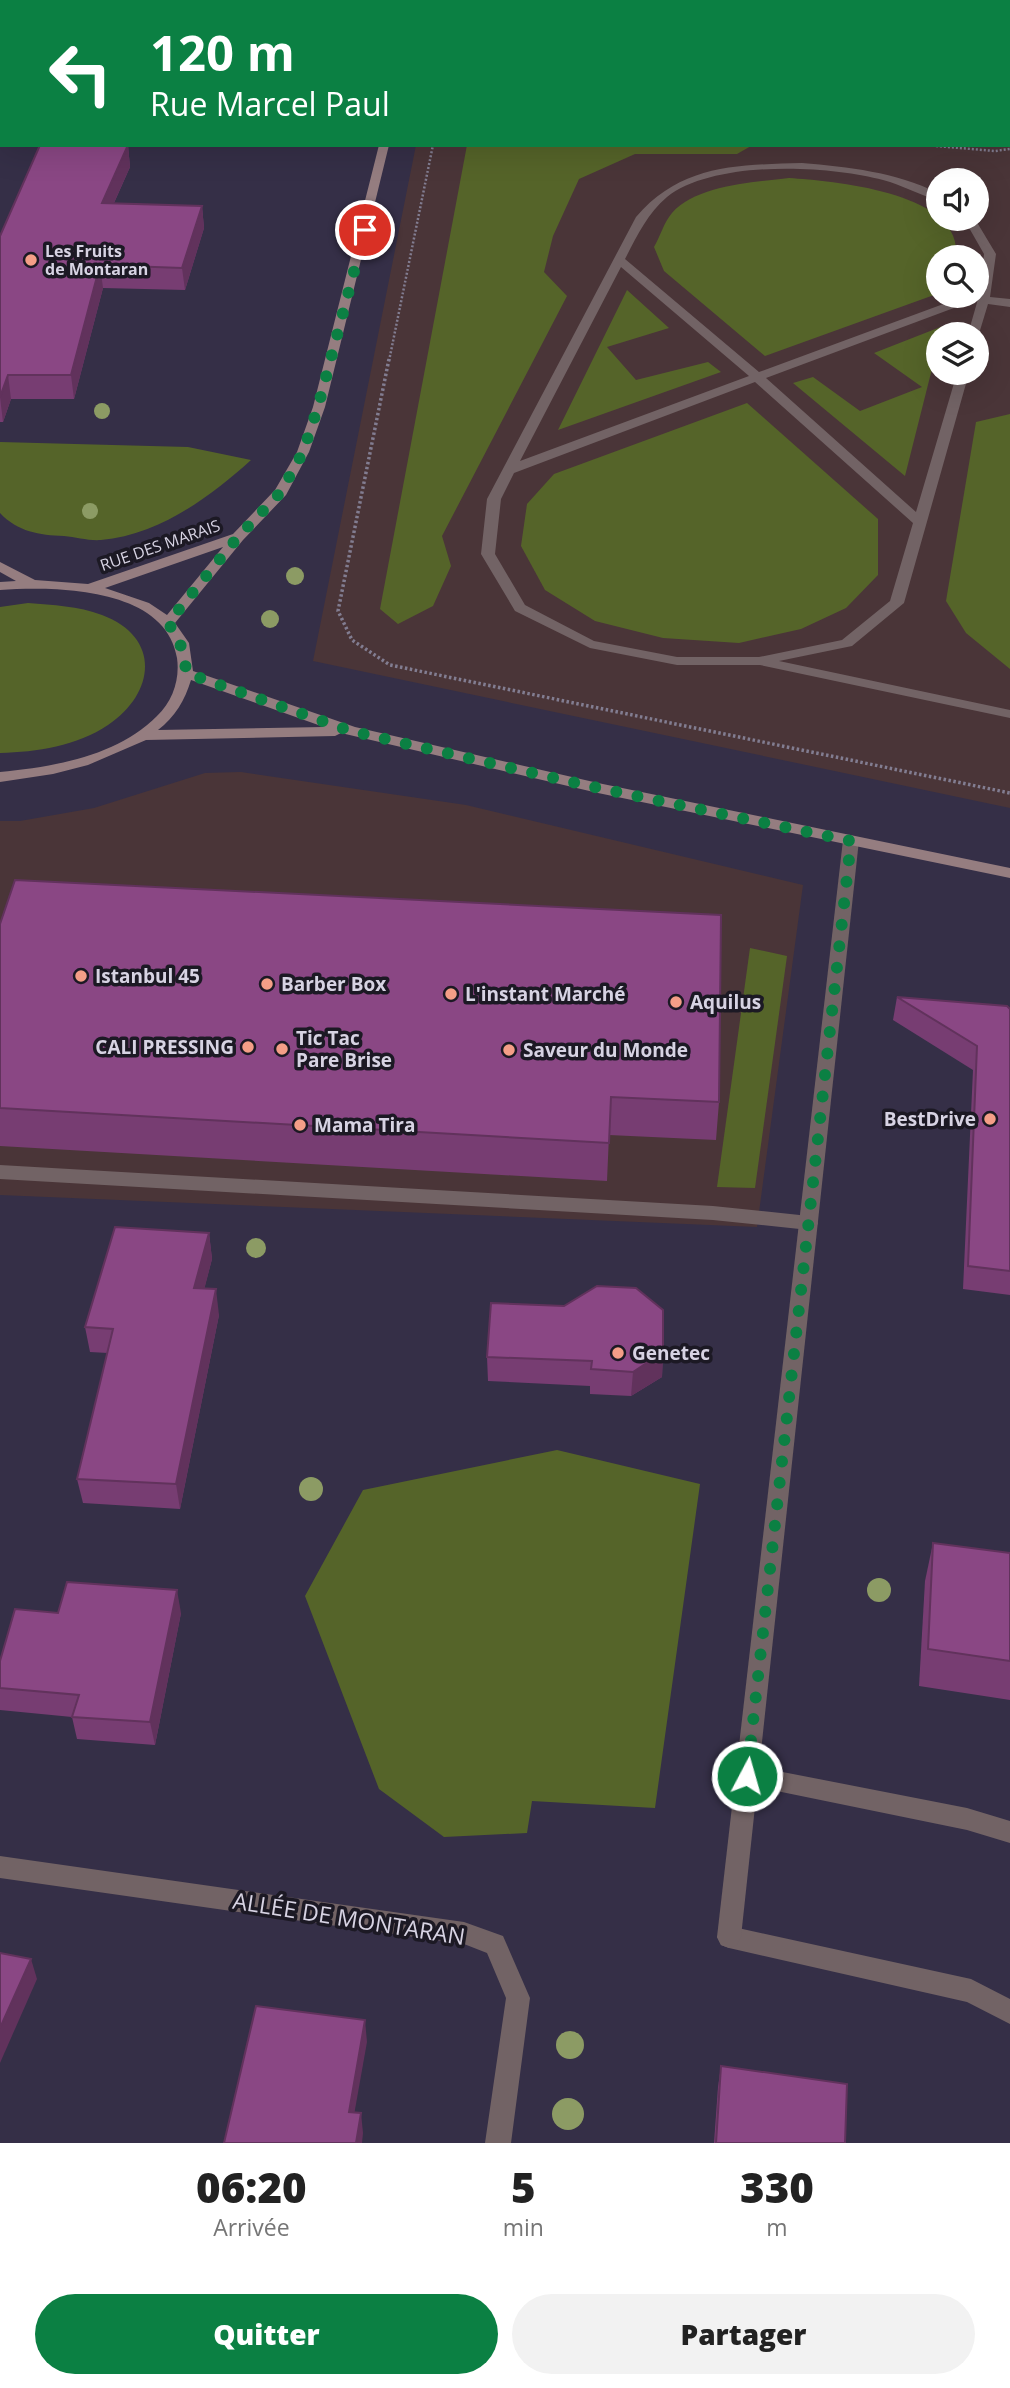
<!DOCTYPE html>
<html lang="fr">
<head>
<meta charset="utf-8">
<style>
	:root { --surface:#fff; --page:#f2f2f2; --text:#222; --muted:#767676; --accent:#0b8043 }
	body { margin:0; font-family:"Open Sans",sans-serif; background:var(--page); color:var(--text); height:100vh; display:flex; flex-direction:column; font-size:26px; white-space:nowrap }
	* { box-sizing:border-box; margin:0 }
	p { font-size:23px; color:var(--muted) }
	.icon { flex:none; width:38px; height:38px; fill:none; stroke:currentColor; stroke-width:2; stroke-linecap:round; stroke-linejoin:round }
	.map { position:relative; height:2143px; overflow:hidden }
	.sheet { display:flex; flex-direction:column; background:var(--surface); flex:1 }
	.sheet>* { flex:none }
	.banner { position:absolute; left:0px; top:0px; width:1012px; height:147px; box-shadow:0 7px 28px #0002; background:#0b8043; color:#fff; overflow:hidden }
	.buttons { position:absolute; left:926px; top:168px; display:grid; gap:14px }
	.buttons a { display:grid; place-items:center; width:63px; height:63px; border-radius:50%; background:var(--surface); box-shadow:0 7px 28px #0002; font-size:35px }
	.pin { position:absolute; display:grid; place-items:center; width:60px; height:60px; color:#fff; margin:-30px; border:4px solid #fff; border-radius:50%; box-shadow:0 2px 7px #0007 }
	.me { position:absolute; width:77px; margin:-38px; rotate:6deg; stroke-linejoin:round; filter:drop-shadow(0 0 5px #0008) }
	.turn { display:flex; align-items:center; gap:24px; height:147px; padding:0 35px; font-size:32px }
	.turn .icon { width:91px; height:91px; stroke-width:2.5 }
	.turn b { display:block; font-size:49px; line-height:60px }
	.eta { display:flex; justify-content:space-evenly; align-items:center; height:119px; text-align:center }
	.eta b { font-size:42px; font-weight:800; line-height:49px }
	.cta { display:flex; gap:14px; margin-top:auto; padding:14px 35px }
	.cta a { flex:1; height:80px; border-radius:42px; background:var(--accent); color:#fff; font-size:28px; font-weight:800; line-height:80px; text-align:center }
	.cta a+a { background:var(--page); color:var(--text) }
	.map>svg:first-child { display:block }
</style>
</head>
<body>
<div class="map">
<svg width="1010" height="2143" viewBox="0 0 1010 2143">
	<rect width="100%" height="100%" fill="#352f47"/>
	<g fill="#4a3538" fill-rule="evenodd">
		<path d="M 1010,141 L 1010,808 L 313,661 L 416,145 L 1010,145 ZM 938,180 L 976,180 L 976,219 L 938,219 ZM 938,257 L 976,257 L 976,296 L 938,296 ZM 938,334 L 976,334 L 976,373 L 938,373 Z"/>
		<path d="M 241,772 L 466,805 L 803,885 L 757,1227 L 0,1195 L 0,821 L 20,821 L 94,808 L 205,773 Z"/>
	</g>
	<g fill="#556429">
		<path d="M 467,145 L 751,146 L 737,154 L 635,154 L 579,179 L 553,236 L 544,272 L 567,296 L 442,536 L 451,566 L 433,606 L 398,624 L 380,609 Z"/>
		<path d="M 789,178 C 833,181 964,192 956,257 L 938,257 L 938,290 L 934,295 L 765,356 L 664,271 L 654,247 C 660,237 664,222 672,213 C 696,185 755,182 789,178 Z"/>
		<path d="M 627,290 L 669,328 L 607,347 L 636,380 L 708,362 L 721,372 L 558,430 Z"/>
		<path d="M 943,326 L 938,334 L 938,345 L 905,476 L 793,383 L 813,377 L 860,411 L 922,387 L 874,353 Z"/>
		<path d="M 747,403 L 878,519 L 878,575 L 846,608 L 801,629 L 739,643 L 663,638 L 595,621 L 545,590 L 521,546 L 527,504 L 554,474 Z"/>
		<path d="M 1010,414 L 1010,669 L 966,633 L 946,601 L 976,422 Z"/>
		<path d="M 0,442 L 188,447 L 251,460 C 210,497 159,535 101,540 C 89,541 76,537 64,536 C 39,535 18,532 0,513 Z"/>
		<path d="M 28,603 C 53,605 78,606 102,615 C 161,637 156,693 108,725 C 77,746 37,752 0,753 L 0,607 Z"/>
		<path d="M 750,948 L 787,956 L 755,1188 L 717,1187 Z"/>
		<path d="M 557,1450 L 700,1484 L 655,1808 L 532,1801 L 527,1833 L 444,1837 L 379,1789 L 305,1596 L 363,1490 Z"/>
	</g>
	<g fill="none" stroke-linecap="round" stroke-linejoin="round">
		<g stroke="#827d91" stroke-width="2.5" stroke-dasharray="2 2" stroke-linecap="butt">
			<path d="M 924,145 L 995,151 L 1010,149"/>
			<path d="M 389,361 L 433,145"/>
		</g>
		<path stroke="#827d91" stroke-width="3.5" stroke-dasharray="2.5 2.5" stroke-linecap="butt" d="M 389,359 L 338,611 L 352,640 L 390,665 L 1010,793"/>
		<g fill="#726365" fill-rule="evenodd">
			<path d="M 802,163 C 849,167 895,172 938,193 L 938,200 C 919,195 902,185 883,180 C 827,165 714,160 667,197 C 647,214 637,236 625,259 L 759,372 L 965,296 L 976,296 L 976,291 L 980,290 L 984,254 L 964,219 L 975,219 L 996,254 L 990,297 L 1010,299 L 1010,307 L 988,304 L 978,337 L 968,334 L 978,299 L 766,378 L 916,512 L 957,373 L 969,373 L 904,603 L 852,646 L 779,661 L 1010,710 L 1010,718 L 760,665 L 677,665 L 590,648 L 515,611 L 481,554 L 487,499 L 636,217 C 682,164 737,165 802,163 ZM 621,267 L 749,376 L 520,461 ZM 755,382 L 913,523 L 890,601 L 842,640 L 759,657 L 677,657 L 594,641 L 525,605 L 495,554 L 501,499 L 514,473 Z"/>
			<path d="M 0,1165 L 713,1206 L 809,1216 L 816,1218 L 818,1223 L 816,1228 L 809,1230 L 713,1220 L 0,1179 Z"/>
			<path d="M 747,1765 L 967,1808 L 1010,1821 L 1010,1843 L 967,1830 L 747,1785 L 739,1782 L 736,1775 L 739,1768 Z"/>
			<path d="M 729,1926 L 971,1979 L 1010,1999 L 1010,2024 L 967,2002 L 729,1948 L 721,1945 L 717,1937 L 721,1929 Z"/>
		</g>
		<g fill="#726365" fill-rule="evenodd">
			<path d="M 815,0 L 830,0 L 832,2 L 816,2 Z"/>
			<path d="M 851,835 L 859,840 L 741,1937 L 737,1945 L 729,1948 L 721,1945 L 717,1937 L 843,840 Z"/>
			<path d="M 0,1856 L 464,1922 L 503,1936 L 530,1998 L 511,2143 L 485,2143 L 506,1998 L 487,1953 L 464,1944 L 0,1878 Z"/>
		</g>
		<g fill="#957d80" fill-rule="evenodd">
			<path d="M 34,0 L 44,0 L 32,2 Z"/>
			<path d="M 430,0 L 440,0 L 428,2 Z"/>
			<path d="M 0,51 L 2,51 L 0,61 Z"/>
			<path d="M 379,145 L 389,145 L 325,407 L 309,452 L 286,495 L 243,540 L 175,623 L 189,643 L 193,671 L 355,727 L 598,783 L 1010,868 L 1010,878 L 598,793 L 341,733 L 335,736 L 146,740 L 88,765 L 53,774 L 0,782 L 0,772 C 53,767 118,756 157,716 C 173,701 180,679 177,658 C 166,587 55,586 0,590 L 0,582 L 16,581 L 0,572 L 0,562 L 35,580 L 88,584 L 233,534 L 275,490 L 297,452 L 313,407 ZM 223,547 L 167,615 L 149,603 L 105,588 ZM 191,680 L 324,727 L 158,730 C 175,717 185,700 191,680 Z"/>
		</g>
	</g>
	<g fill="#8c9b64">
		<circle cx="102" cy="411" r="8"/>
		<circle cx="90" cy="511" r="8"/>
		<circle cx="295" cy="576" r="9"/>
		<circle cx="270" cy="619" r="9"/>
		<circle cx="256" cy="1248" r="10"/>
		<circle cx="311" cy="1489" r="12"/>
		<circle cx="879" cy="1590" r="12"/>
		<circle cx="570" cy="2045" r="14"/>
		<circle cx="568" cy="2114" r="16"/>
	</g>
	<g fill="#773d72">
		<path d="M 105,0 L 297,0 L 296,2 L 102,2 Z"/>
		<path d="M 128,145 L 130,167 L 114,203 L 202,206 L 204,228 L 185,290 L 103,288 L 74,399 L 11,399 L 3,422 L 0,422 L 0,236 Z"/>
		<path d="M 0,924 L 719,1102 L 716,1140 L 609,1135 L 607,1181 L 0,1146 Z"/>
		<path d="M 897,997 L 1010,1009 L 1010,1295 L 963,1289 L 973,1070 L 893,1020 Z"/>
		<path d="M 209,1233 L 212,1259 L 204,1289 L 219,1315 L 180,1509 L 83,1503 L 77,1479 L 108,1353 L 90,1352 L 85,1327 Z"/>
		<path d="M 663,1352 L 662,1377 L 631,1396 L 590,1394 L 590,1386 L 488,1381 L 487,1357 Z"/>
		<path d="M 933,1543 L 1010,1553 L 1010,1700 L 919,1686 L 925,1581 Z"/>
		<path d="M 58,1613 L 181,1613 L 155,1745 L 77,1739 L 72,1717 L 0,1710 L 0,1661 Z"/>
		<path d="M 721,2066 L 845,2143 L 714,2143 L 718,2087 Z"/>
	</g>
	<g fill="#61325c">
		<path d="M 140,0 L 149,0 L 150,1 L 139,2 Z"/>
		<path d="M 739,0 L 750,0 L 750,2 L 738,2 Z"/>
		<path d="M 128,145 L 130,167 L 104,225 L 102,203 Z"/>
		<path d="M 202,206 L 204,228 L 185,290 L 182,268 Z"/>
		<path d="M 100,265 L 103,288 L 74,399 L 71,375 Z"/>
		<path d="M 8,375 L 11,399 L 3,422 L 0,397 Z"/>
		<path d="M 209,1233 L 212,1259 L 198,1314 L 194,1288 Z"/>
		<path d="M 216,1289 L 219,1315 L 180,1509 L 176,1484 Z"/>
		<path d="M 663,1352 L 662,1377 L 631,1396 L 633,1372 Z"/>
		<path d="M 177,1590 L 181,1613 L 155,1745 L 150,1722 Z"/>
		<path d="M 31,1959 L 37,1979 L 0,2063 L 0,2028 Z"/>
		<path d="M 365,2020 L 367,2042 L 351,2132 L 349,2112 Z"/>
		<path d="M 361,2113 L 363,2133 L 362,2143 L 356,2143 Z"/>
	</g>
	<g fill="#8a4784" stroke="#61325c" stroke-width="2">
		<path d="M 105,0 L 140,0 L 139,2 L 102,2 Z"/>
		<path d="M 267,0 L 288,0 L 288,2 Z"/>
		<path d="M 581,0 L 739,0 L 738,2 L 579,2 Z"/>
		<path d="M 40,145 L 128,145 L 102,203 L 202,206 L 182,268 L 100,265 L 71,375 L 8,375 L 0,397 L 0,236 Z"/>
		<path d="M 15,880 L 721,915 L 719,1102 L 611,1097 L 609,1143 L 0,1108 L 0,924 Z"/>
		<path d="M 897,997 L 1007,1006 L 1010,1009 L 1010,1271 L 968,1266 L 977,1046 Z"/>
		<path d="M 115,1227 L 209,1233 L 194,1288 L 216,1289 L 176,1484 L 77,1479 L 113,1329 L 85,1327 Z"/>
		<path d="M 597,1286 L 636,1288 L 663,1310 L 663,1352 L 633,1372 L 591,1369 L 592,1361 L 487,1357 L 491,1303 L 564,1306 Z"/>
		<path d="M 933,1543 L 1010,1553 L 1010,1661 L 928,1649 Z"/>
		<path d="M 67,1582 L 177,1590 L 150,1722 L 72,1717 L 79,1695 L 0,1688 L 0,1661 L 15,1609 L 58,1613 Z"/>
		<path d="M 0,1953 L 31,1959 L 0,2028 Z"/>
		<path d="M 256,2006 L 365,2020 L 349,2112 L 361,2113 L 356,2143 L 224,2143 Z"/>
		<path d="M 721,2066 L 847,2084 L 845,2143 L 716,2143 Z"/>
	</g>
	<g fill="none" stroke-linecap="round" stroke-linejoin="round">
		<path stroke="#0b8043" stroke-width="12" stroke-dasharray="0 21.6" d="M 365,230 L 318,407 L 303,452 L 281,492 L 238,537 L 168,623 C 180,640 185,653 186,673 L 351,731 L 598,788 L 851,841 L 747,1776"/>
	</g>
	<g fill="#f49e87" stroke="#1c1924" stroke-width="2.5">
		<circle cx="31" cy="260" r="7"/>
		<circle cx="81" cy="976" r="7"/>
		<circle cx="267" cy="984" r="7"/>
		<circle cx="451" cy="994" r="7"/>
		<circle cx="676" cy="1002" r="7"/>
		<circle cx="248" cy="1047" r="7"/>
		<circle cx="282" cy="1049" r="7"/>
		<circle cx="509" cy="1050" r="7"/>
		<circle cx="990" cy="1119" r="7"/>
		<circle cx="300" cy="1125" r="7"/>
		<circle cx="618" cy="1353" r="7"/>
	</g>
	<g text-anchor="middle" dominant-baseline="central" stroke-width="7" stroke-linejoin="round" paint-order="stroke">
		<g font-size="16" font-weight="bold" fill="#d7d3e3" stroke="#1c1924" text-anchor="start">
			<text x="45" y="251">Les Fruits<tspan x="45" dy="18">de Montaran</tspan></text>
		</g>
		<g font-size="16" fill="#d7d3e3" stroke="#1c1924">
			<text transform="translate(160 545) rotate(-19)">RUE DES MARAIS</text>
		</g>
		<g font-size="19" font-weight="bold" fill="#d7d3e3" stroke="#1c1924" text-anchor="start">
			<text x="95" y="976">Istanbul 45</text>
			<text x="281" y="984">Barber Box</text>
			<text x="465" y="994">L'instant Marché</text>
			<text x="690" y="1002">Aquilus</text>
			<text x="296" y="1038">Tic Tac<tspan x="296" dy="22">Pare Brise</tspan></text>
			<text x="234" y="1047" text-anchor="end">CALI PRESSING</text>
			<text x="523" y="1050">Saveur du Monde</text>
			<text x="976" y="1119" text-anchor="end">BestDrive</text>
			<text x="314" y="1125">Mama Tira</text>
			<text x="632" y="1353">Genetec</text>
		</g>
		<g font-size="23" fill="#d7d3e3" stroke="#1c1924">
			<text transform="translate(349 1918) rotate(9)">ALLÉE DE MONTARAN</text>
		</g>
	</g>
</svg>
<div class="buttons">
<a><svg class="icon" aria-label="sound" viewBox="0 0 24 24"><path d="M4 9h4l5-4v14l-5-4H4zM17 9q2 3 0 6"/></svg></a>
<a><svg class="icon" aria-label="search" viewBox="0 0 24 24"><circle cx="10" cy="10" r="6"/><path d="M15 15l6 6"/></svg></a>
<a><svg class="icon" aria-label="layers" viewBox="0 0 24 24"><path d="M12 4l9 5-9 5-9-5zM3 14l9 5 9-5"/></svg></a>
</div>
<div class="pin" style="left:365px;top:230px;background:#d93025"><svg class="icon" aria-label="arrive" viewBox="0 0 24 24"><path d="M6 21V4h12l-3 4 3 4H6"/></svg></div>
<svg class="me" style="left:747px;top:1776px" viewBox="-20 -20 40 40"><circle r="17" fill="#0b8043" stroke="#fff" stroke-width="3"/><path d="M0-11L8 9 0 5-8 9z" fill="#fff"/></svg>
<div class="banner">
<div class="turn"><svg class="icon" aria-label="left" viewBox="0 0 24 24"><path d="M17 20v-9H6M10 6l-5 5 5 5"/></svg><div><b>120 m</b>Rue Marcel Paul</div></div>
</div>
</div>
<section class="sheet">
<div class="eta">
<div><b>06:20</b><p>Arrivée</p></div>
<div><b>5</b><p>min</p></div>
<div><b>330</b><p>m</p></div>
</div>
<div class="cta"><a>Quitter</a><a>Partager</a></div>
</section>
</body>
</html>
